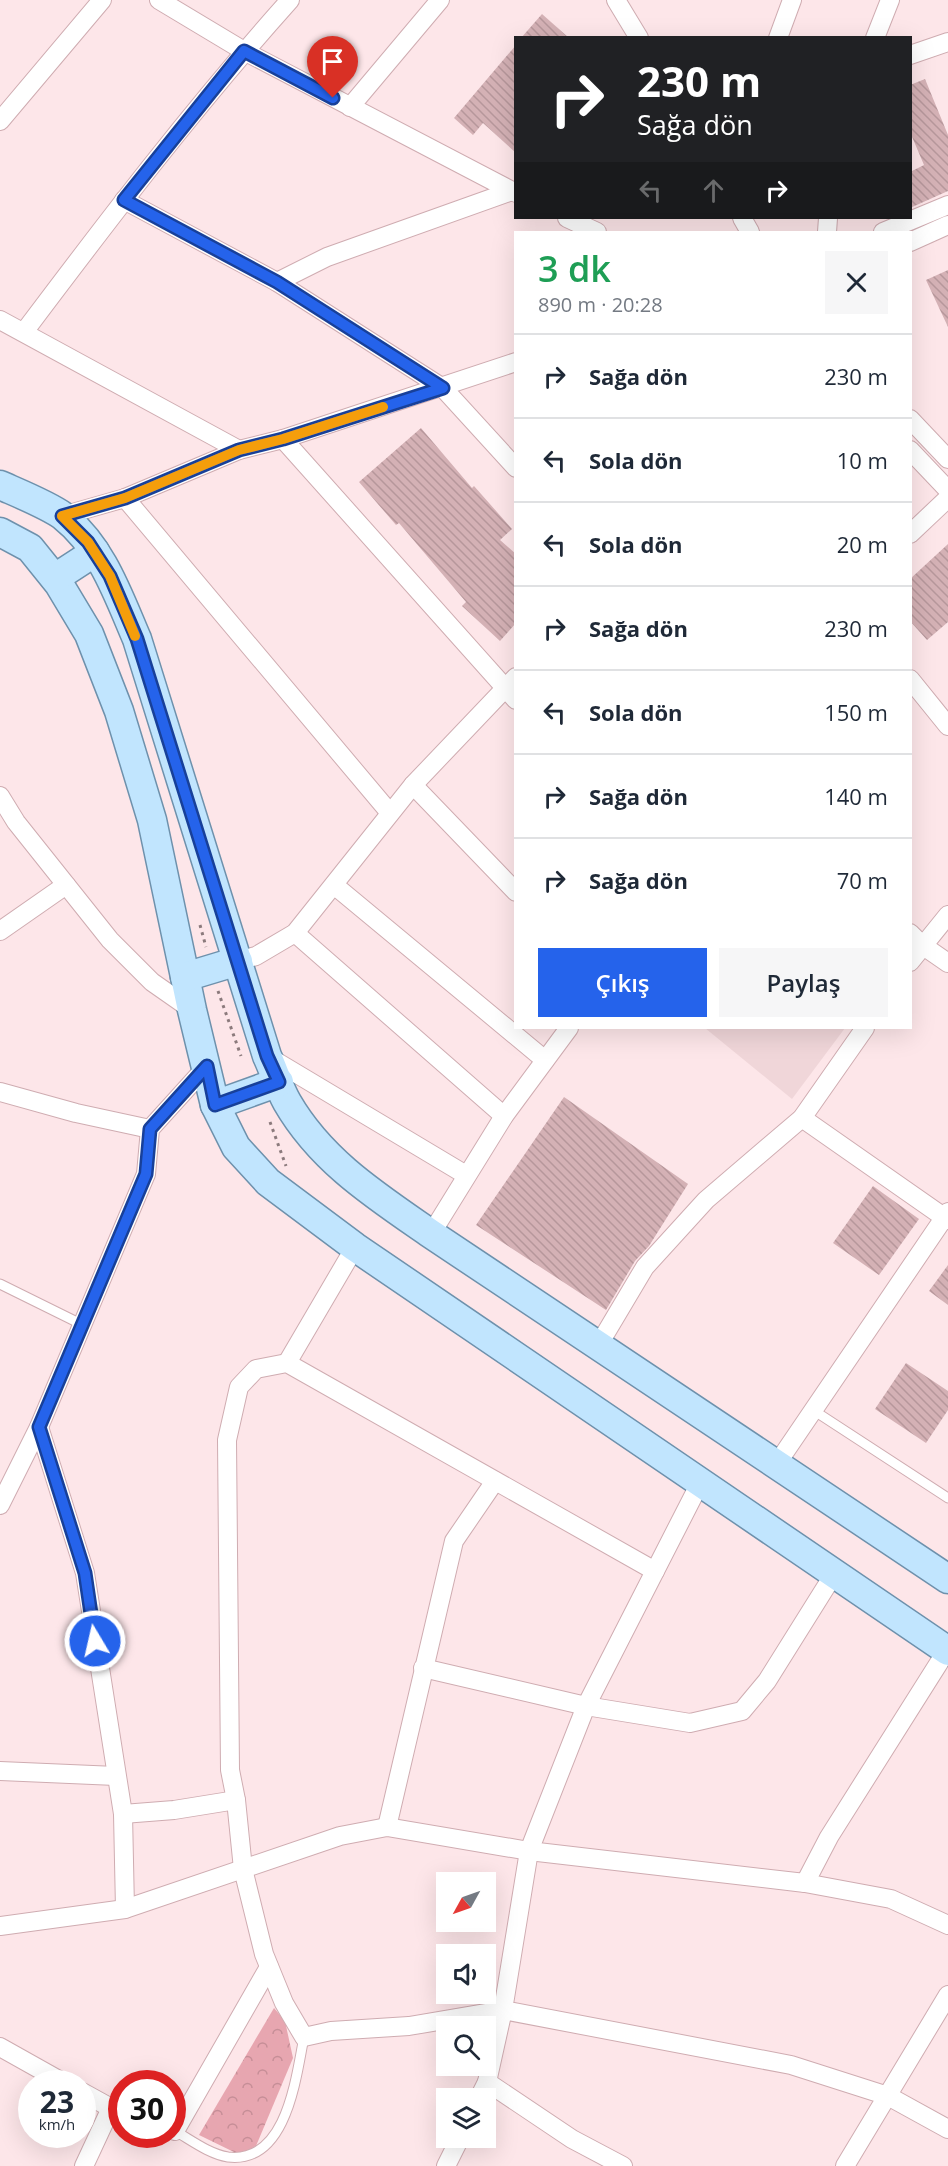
<!DOCTYPE html>
<html lang="tr">
<head>
<meta charset="utf-8">
<style>
	:root { --surface:#fff; --page:#f6f6f7; --text:#1f2937; --muted:#747a83; --line:#e0e1e3; --accent:#2563eb }
	body { margin:0; font-family:"Open Sans",sans-serif; background:var(--page); color:var(--text); height:100vh; display:flex; flex-direction:column; font-size:22px; white-space:nowrap }
	* { box-sizing:border-box; margin:0 }
	p { font-size:20px; color:var(--muted) }
	.icon { flex:none; width:33px; height:33px; fill:none; stroke:currentColor; stroke-width:2; stroke-linecap:round; stroke-linejoin:round }
	.map { position:relative; flex:1; overflow:hidden }
	.details { position:absolute; left:514px; top:231px; width:398px; height:798px; display:flex; flex-direction:column; background:var(--surface); border-radius:0px; box-shadow:0 6px 24px #0002 }
	.details>* { flex:none }
	.banner { position:absolute; left:514px; top:36px; width:398px; height:183px; border-radius:0px; box-shadow:0 6px 24px #0002; background:#202124; color:#fff; overflow:hidden }
	.needle { width:39px; rotate:230deg }
	.tools { position:absolute; left:436px; top:1872px; display:grid; gap:12px }
	.tools a { display:grid; place-items:center; width:60px; height:60px; border-radius:0px; background:var(--surface); box-shadow:0 6px 24px #0002; font-size:30px }
	.speed { position:absolute; left:18px; top:2070px; display:flex; gap:12px; font-size:30px; font-weight:700; text-align:center }
	.speed>* { display:grid; place-content:center; width:78px; height:78px; border-radius:50%; background:var(--surface); box-shadow:0 6px 24px #0002; line-height:1 }
	.speed small { font-size:15px; font-weight:400 }
	.speed .limit { border:9px solid #d22; background:#fff; color:#111 }
	.pin { position:absolute; display:grid; place-items:center; width:51px; height:51px; color:#fff; margin:-62px -26px; border-radius:50% 50% 50% 0; rotate:-45deg; box-shadow:0 0 6px #0007 }
	.pin .icon { rotate:45deg }
	.me { position:absolute; width:66px; margin:-33px; rotate:351deg; stroke-linejoin:round; filter:drop-shadow(0 0 4px #0008) }
	.turn { display:flex; align-items:center; gap:21px; height:126px; padding:0 24px; font-size:27px }
	.turn .icon { width:78px; height:78px; stroke-width:2.5 }
	.turn b { display:block; font-size:42px; line-height:51px }
	.lanes { display:flex; align-items:center; height:57px; padding:0 24px; background:#0003; justify-content:center; gap:30px; direction:ltr }
	.lanes .off { opacity:.35 }
	.round { display:grid; place-items:center; flex:none; width:63px; height:63px; border-radius:0px; background:var(--page) }
	.summary { display:flex; align-items:center; justify-content:space-between; height:102px; padding:0 24px }
	h1 { font-size:36px; font-weight:600; line-height:45px; color:#1e9e55 }
	.cta { display:flex; gap:12px; margin-top:auto; padding:12px 24px }
	.cta a { flex:1; height:69px; border-radius:0px; background:var(--accent); color:#fff; font-size:24px; font-weight:600; line-height:69px; text-align:center }
	.cta a+a { background:var(--page); color:var(--text) }
	ul { padding:0; list-style:none }
	li { display:flex; align-items:center; gap:18px; height:84px; padding:0 24px; border-top:2px solid var(--line) }
	li div { flex:1 }
	li b { display:block; font-size:22px }
	li em { font-style:normal }
	.map>svg:first-child { display:block }
</style>
</head>
<body>
<div class="map">
<svg width="948" height="2166" viewBox="0 0 948 2166">
	<defs>
		<pattern id="forest-crowns" width="20" height="18" patternUnits="userSpaceOnUse" patternTransform="scale(1.5)"><rect width="20" height="18" fill="#e7a6b0"/><path d="M2 6a3 3 0 1 1 6 0M12 15a3 3 0 1 1 6 0" fill="none" stroke="#c68e97"/></pattern>
		<pattern id="building-back-hatch" width="6" height="6" patternUnits="userSpaceOnUse" patternTransform="scale(1.5)"><rect width="6" height="6" fill="#d4b1b5"/><path d="M-1 5l2 2M0 0l6 6M5-1l2 2" fill="none" stroke="#b6979b"/></pattern>
	</defs>
	<rect width="100%" height="100%" fill="#fde6e9"/>
	<path fill="#f0d6d9" d="M 705,1028 L 845,1028 L 792,1099 Z"/>
	<path fill="url(#forest-crowns)" d="M 274,2008 L 285,2021 L 293,2058 L 256,2146 L 240,2155 L 199,2135 Z"/>
	<g fill="url(#building-back-hatch)">
		<path d="M 542,14 L 569,38 L 521,38 Z"/>
		<path d="M 516,45 L 516,153 L 483,123 L 473,135 L 454,118 Z"/>
		<path d="M 925,79 L 948,135 L 948,191 L 910,208 L 910,172 L 924,165 L 910,132 L 910,85 Z"/>
		<path d="M 948,270 L 948,327 L 926,280 Z"/>
		<path d="M 421,428 L 472,488 L 474,486 L 512,529 L 500,540 L 516,554 L 516,623 L 500,641 L 462,606 L 466,602 L 399,523 L 396,525 L 359,482 Z"/>
		<path d="M 948,544 L 948,622 L 927,640 L 910,621 L 910,579 Z"/>
		<path d="M 564,1097 L 688,1184 L 649,1246 L 635,1261 L 606,1310 L 476,1225 Z"/>
		<path d="M 873,1186 L 919,1219 L 879,1275 L 833,1243 Z"/>
		<path d="M 948,1265 L 948,1305 L 929,1291 Z"/>
		<path d="M 906,1363 L 948,1391 L 948,1410 L 926,1443 L 875,1409 Z"/>
	</g>
	<g fill="none" stroke-linecap="round" stroke-linejoin="round">
		<g stroke="#cfacb1" stroke-width="11">
			<g id="lane">
				<path d="M 0,1284 L 83,1325"/>
				<path d="M 813,1410 L 948,1498"/>
				<path d="M 175,2131 C 191,2140 209,2154 228,2157 C 287,2164 296,2077 304,2037"/>
			</g>
		</g>
		<g stroke="#cfacb1" stroke-width="20">
			<g id="street">
				<path d="M 159,0 L 244,51 L 516,193"/>
				<path d="M 616,0 L 639,38"/>
				<path d="M 778,38 L 792,0"/>
				<path d="M 875,38 L 890,0"/>
				<path d="M 910,55 L 948,42"/>
				<path d="M 350,107 L 440,0"/>
				<path d="M 0,121 L 102,0"/>
				<path d="M 124,200 L 277,282 L 443,388 L 516,468"/>
				<path d="M 567,218 L 597,232"/>
				<path d="M 742,218 L 750,232"/>
				<path d="M 827,232 L 828,218"/>
				<path d="M 883,232 L 948,205"/>
				<path d="M 910,242 L 948,225"/>
				<path d="M 277,282 L 327,257 L 512,191"/>
				<path d="M 0,320 L 239,450"/>
				<path d="M 24,332 C 109,219 195,106 290,0"/>
				<path d="M 910,419 L 948,459"/>
				<path d="M 283,439 L 516,700"/>
				<path d="M 910,450 L 948,490"/>
				<path d="M 125,498 L 390,813"/>
				<path d="M 62,516 L 125,498 L 239,450 L 283,439 L 516,362"/>
				<path d="M 910,534 L 948,498"/>
				<path d="M 910,679 L 948,726"/>
				<path d="M 413,785 L 516,892"/>
				<path d="M 0,796 L 16,822 L 110,940 L 152,982 L 192,1010"/>
				<path d="M 334,885 L 545,1060"/>
				<path d="M 0,931 L 66,885"/>
				<path d="M 295,933 L 504,1116"/>
				<path d="M 910,933 L 922,945 L 948,963"/>
				<path d="M 238,961 L 256,956 L 295,933 L 413,785 L 516,677"/>
				<path d="M 910,962 L 948,915"/>
				<path d="M 267,1056 L 466,1175"/>
				<path d="M 0,1092 L 76,1113 L 150,1129"/>
				<path d="M 802,1118 L 948,1220"/>
				<path d="M 431,1234 L 504,1116 L 569,1028"/>
				<path d="M 598,1346 L 645,1267 L 706,1200 L 802,1118 L 865,1028"/>
				<path d="M 287,1363 L 355,1247"/>
				<path d="M 39,1427 L 85,1573 L 123,1814 L 125,1909"/>
				<path d="M 776,1465 L 948,1212"/>
				<path d="M 701,1481 L 586,1706 L 529,1851 L 503,2010 L 791,2065 L 888,2096 L 948,2129"/>
				<path d="M 0,1505 L 39,1427 L 146,1174 L 150,1129 L 207,1066"/>
				<path d="M 423,1668 L 586,1706 L 690,1723 L 742,1711 L 767,1681 L 834,1574"/>
				<path d="M 0,1771 L 116,1776"/>
				<path d="M 123,1814 L 174,1810 L 236,1800"/>
				<path d="M 387,1827 L 454,1541 L 495,1481"/>
				<path d="M 805,1883 L 829,1837 L 947,1650"/>
				<path d="M 0,1926 L 125,1909 L 340,1836 L 387,1827 L 529,1851 L 805,1883 L 891,1899 L 948,1925"/>
				<path d="M 0,2047 L 66,2084"/>
				<path d="M 487,2082 L 572,2139 L 623,2166"/>
				<path d="M 82,2092 L 111,2108 L 84,2166"/>
				<path d="M 479,2098 L 487,2082 L 503,2010 L 409,2026 L 331,2031 L 304,2037 L 284,2003 L 264,1954 L 243,1869 L 236,1800 L 230,1770 L 227,1440 L 239,1387 L 256,1369 L 287,1363 L 655,1571"/>
				<path d="M 172,2130 L 175,2131 L 269,1967"/>
				<path d="M 446,2166 L 460,2138"/>
				<path d="M 845,2166 L 948,1995"/>
			</g>
		</g>
		<g stroke="#6e91ac" stroke-width="31">
			<g id="primary">
				<path d="M 0,485 C 18,493 48,505 63,516 C 102,547 118,595 137,639 L 267,1056 C 274,1071 279,1088 287,1102 C 321,1161 376,1196 431,1234 L 948,1579"/>
				<path d="M 0,532 L 30,548 L 59,584 L 89,634 L 119,711 L 152,820 L 192,1010 L 215,1105 L 236,1147 L 268,1182 L 355,1247 L 948,1651"/>
				<path d="M 55,578 L 95,552"/>
				<path d="M 185,977 L 238,961"/>
				<path d="M 215,1105 L 279,1082"/>
			</g>
		</g>
		<g stroke="#8b7a7c" stroke-width="3" stroke-dasharray="3 4.5" stroke-linecap="butt">
			<path d="M 200,925 L 206,947"/>
			<path d="M 218,991 L 241,1056"/>
			<path d="M 270,1122 L 286,1166"/>
		</g>
		<use href="#lane" stroke="#fff" stroke-width="9"/>
		<use href="#street" stroke="#fff" stroke-width="18"/>
		<use href="#primary" stroke="#c1e5fe" stroke-width="28"/>
	</g>
	<g fill="none" stroke-linecap="round" stroke-linejoin="round">
		<g stroke="#184099" stroke-width="15">
			<path id="route" d="M 95,1641 L 85,1573 L 39,1427 L 146,1174 L 150,1129 L 207,1066 L 215,1105 L 279,1082 L 267,1056 L 137,639 L 110,576 L 88,542 L 62,516 L 125,498 L 239,450 L 283,439 L 443,388 L 277,282 L 124,200 L 244,51 L 333,98"/>
		</g>
		<use href="#route" stroke="#2563eb" stroke-width="10"/>
		<path stroke="#f59e0b" stroke-width="10" d="M 135,636 L 110,576 L 88,542 L 62,516 L 125,498 L 239,450 L 283,439 L 383,407"/>
	</g>
</svg>
<div class="tools">
<a><svg class="needle" viewBox="-14 -14 28 28"><path d="M0-13l5 13h-10z" fill="#e53935"/><path d="M0 13l5-13h-10z" fill="#747a83"/></svg></a>
<a><svg class="icon" aria-label="sound" viewBox="0 0 24 24"><path d="M4 9h4l5-4v14l-5-4H4zM17 9q2 3 0 6"/></svg></a>
<a><svg class="icon" aria-label="search" viewBox="0 0 24 24"><circle cx="10" cy="10" r="6"/><path d="M15 15l6 6"/></svg></a>
<a><svg class="icon" aria-label="layers" viewBox="0 0 24 24"><path d="M12 4l9 5-9 5-9-5zM3 14l9 5 9-5"/></svg></a>
</div>
<div class="speed"><div>23<small>km/h</small></div><div class="limit">30</div></div>
<div class="pin" style="left:333px;top:98px;background:#d93025"><svg class="icon" aria-label="arrive" viewBox="0 0 24 24"><path d="M6 21V4h12l-3 4 3 4H6"/></svg></div>
<svg class="me" style="left:95px;top:1641px" viewBox="-20 -20 40 40"><circle r="17" fill="#2563eb" stroke="#fff" stroke-width="3"/><path d="M0-11L8 9 0 5-8 9z" fill="#fff"/></svg>
<div class="banner">
<div class="turn"><svg class="icon" aria-label="right" viewBox="0 0 24 24"><path d="M7 20v-9h11M14 6l5 5-5 5"/></svg><div><b>230 m</b>Sağa dön</div></div>
<div class="lanes"><svg class="icon off" aria-label="left" viewBox="0 0 24 24"><path d="M17 20v-9H6M10 6l-5 5 5 5"/></svg><svg class="icon off" aria-label="ahead" viewBox="0 0 24 24"><path d="M12 20V5M6 11l6-6 6 6"/></svg><svg class="icon" aria-label="right" viewBox="0 0 24 24"><path d="M7 20v-9h11M14 6l5 5-5 5"/></svg></div>
</div>
<section class="details">
<div class="summary"><div><h1>3 dk</h1><p>890 m · 20:28</p></div><a class="round"><svg class="icon" aria-label="close" viewBox="0 0 24 24"><path d="M6 6l12 12M18 6L6 18"/></svg></a></div>
<ul>
<li><svg class="icon" aria-label="right" viewBox="0 0 24 24"><path d="M7 20v-9h11M14 6l5 5-5 5"/></svg><div><b>Sağa dön</b></div><em>230 m</em></li>
<li><svg class="icon" aria-label="left" viewBox="0 0 24 24"><path d="M17 20v-9H6M10 6l-5 5 5 5"/></svg><div><b>Sola dön</b></div><em>10 m</em></li>
<li><svg class="icon" aria-label="left" viewBox="0 0 24 24"><path d="M17 20v-9H6M10 6l-5 5 5 5"/></svg><div><b>Sola dön</b></div><em>20 m</em></li>
<li><svg class="icon" aria-label="right" viewBox="0 0 24 24"><path d="M7 20v-9h11M14 6l5 5-5 5"/></svg><div><b>Sağa dön</b></div><em>230 m</em></li>
<li><svg class="icon" aria-label="left" viewBox="0 0 24 24"><path d="M17 20v-9H6M10 6l-5 5 5 5"/></svg><div><b>Sola dön</b></div><em>150 m</em></li>
<li><svg class="icon" aria-label="right" viewBox="0 0 24 24"><path d="M7 20v-9h11M14 6l5 5-5 5"/></svg><div><b>Sağa dön</b></div><em>140 m</em></li>
<li><svg class="icon" aria-label="right" viewBox="0 0 24 24"><path d="M7 20v-9h11M14 6l5 5-5 5"/></svg><div><b>Sağa dön</b></div><em>70 m</em></li>
</ul>
<div class="cta"><a>Çıkış</a><a>Paylaş</a></div>
</section>
</div>
</body>
</html>
